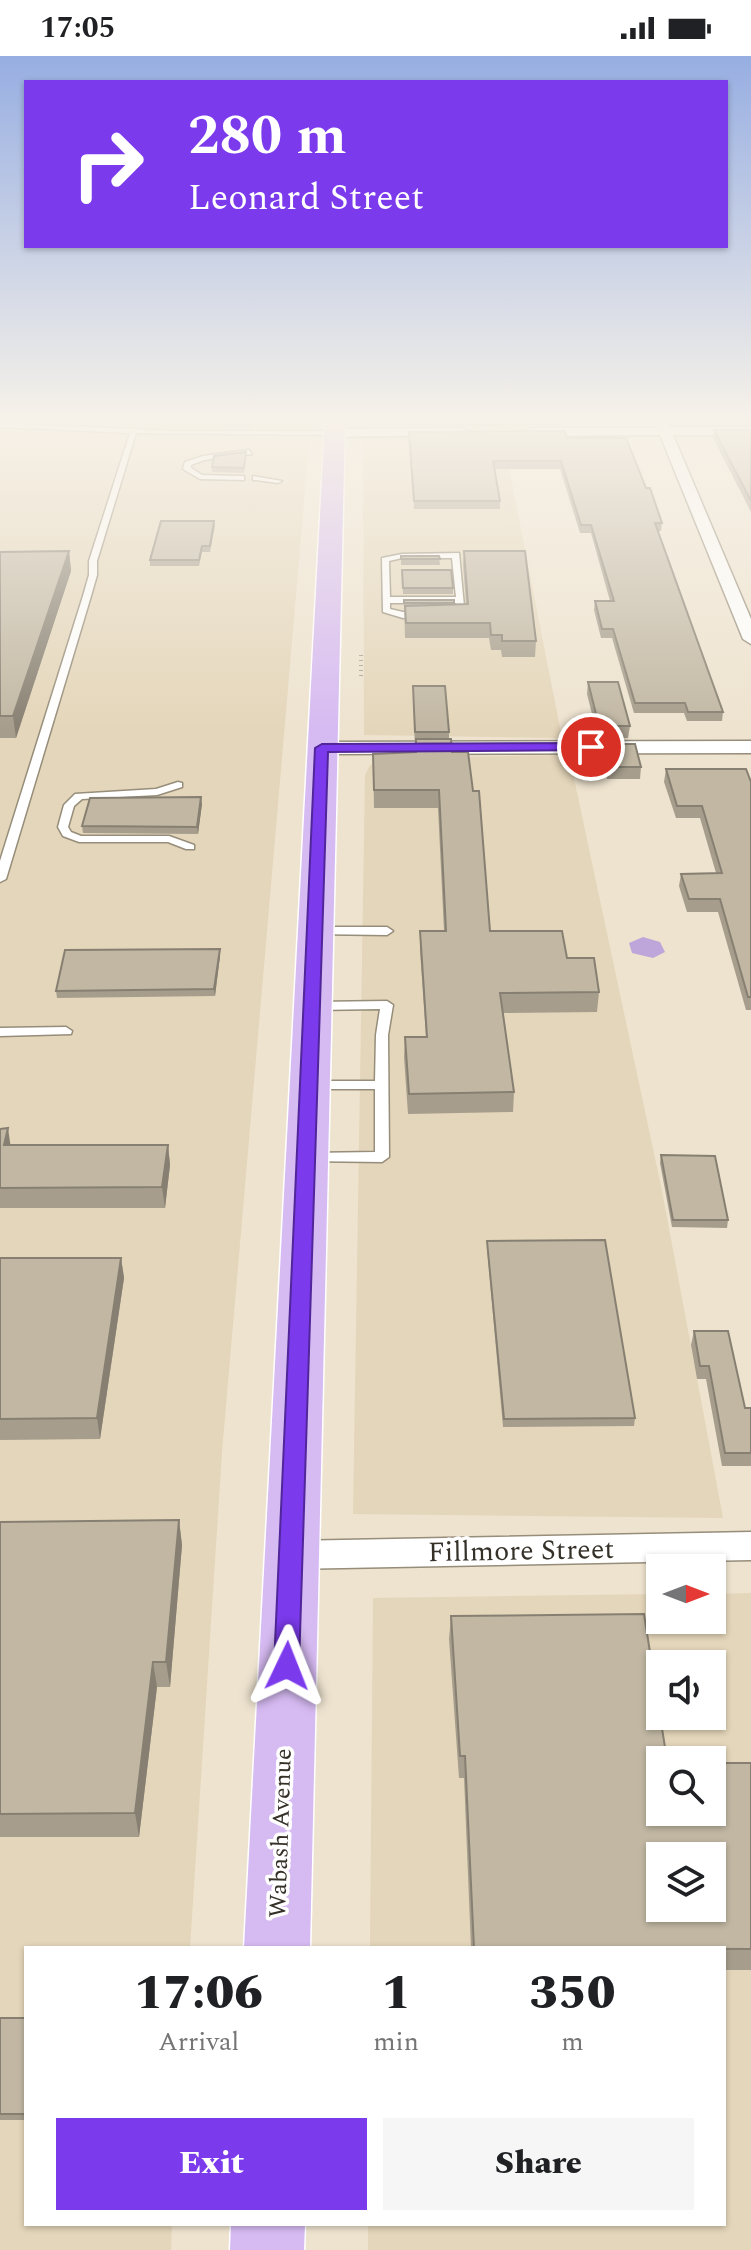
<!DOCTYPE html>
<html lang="en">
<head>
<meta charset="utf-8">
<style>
	:root { --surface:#fff; --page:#f6f6f6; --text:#202124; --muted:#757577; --accent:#7c3aed }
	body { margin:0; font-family:Spectral,serif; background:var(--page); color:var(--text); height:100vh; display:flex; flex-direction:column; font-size:30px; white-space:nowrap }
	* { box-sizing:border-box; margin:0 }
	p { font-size:26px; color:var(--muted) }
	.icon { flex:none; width:44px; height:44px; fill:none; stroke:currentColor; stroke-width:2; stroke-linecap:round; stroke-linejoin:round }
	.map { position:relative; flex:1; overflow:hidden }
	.details { position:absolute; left:24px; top:1890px; width:702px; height:280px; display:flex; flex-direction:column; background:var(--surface); border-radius:0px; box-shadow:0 2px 6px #0004 }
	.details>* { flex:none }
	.banner { position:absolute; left:24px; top:24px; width:704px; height:168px; border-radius:0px; box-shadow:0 2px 6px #0004; background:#7c3aed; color:#fff; overflow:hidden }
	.needle { width:52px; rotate:90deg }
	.controls { position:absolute; left:646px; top:1498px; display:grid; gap:16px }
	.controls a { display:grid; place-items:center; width:80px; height:80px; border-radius:0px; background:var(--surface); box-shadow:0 2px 6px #0004; font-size:40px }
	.pin { position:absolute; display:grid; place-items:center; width:68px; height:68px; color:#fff; margin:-34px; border:4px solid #fff; border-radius:50%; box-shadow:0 2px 8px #0007 }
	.me { position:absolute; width:88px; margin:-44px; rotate:2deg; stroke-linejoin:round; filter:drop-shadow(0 0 6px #0008) }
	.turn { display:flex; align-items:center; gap:28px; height:168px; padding:0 32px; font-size:36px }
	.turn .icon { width:104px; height:104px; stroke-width:2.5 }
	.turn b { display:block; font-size:56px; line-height:68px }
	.eta { display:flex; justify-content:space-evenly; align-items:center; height:136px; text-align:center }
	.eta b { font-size:48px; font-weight:800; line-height:56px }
	.primary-button { display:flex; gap:16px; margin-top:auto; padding:16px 32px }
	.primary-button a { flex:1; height:92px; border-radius:0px; background:var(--accent); color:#fff; font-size:32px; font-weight:800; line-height:92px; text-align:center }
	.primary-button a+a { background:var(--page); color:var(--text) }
	.status { display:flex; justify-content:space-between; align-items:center; height:56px; padding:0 40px; background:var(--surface); direction:ltr }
	.status svg { height:22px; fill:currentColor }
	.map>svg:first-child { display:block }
</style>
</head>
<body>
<div class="status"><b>17:05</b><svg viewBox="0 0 49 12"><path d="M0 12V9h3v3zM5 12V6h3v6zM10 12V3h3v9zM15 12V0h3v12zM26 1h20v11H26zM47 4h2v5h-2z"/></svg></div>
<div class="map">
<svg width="751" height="2194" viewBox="0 0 751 2194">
	<rect width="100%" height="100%" fill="#eee3cf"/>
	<g fill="#e4d6ba" fill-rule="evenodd">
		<path d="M 0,366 L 311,366 L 222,1396 L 190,1892 L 26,1892 L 26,2168 L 172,2168 L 171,2194 L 0,2194 Z"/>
		<path d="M 363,381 L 503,381 L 562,682 L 364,679 Z"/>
		<path d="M 569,699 L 662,1135 L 723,1462 L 353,1458 L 365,719 L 370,709 L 399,702 Z"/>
		<path d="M 751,1537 L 751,2194 L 368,2194 L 368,2168 L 724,2168 L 724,1892 L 370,1892 L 373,1542 L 660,1538 L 660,1564 L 712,1564 L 712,1538 ZM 660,1608 L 712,1608 L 712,1660 L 660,1660 ZM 660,1704 L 712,1704 L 712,1756 L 660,1756 ZM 660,1800 L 712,1800 L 712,1852 L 660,1852 Z"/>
	</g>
	<path fill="#bea6da" d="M 643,881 L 660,886 L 665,896 L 653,902 L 632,897 L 629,887 Z"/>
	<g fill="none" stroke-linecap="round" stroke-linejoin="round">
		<g stroke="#968d7a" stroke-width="3">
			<g id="lane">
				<path d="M 0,367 L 174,375 L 334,375 L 338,377 L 334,379 L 136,377 L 97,505 L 97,519 L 91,540 L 6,823 L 0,826 L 0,805 L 83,540 L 89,519 L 89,505 L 130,377 L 0,371 Z"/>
				<path d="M 249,394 L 252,398 L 204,404 L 191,409 L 191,412 L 202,419 L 241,420 L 244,420 L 244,424 L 200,423 L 183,413 L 185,406 L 203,400 Z"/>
				<path d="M 253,420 L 282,425 L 278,427 L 256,424 L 253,424 Z"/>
				<path d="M 459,497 L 465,561 L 403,562 L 383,556 L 382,502 L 402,498 ZM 402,502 L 452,502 L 456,541 L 390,541 L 389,505 ZM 390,547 L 456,547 L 457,556 L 403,556 L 390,553 Z"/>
				<path d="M 178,726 L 182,727 L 182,731 L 157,739 L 82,743 L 74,750 L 68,771 L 71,776 L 81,780 L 169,780 L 194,789 L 194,793 L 186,793 L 168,786 L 79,786 L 63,780 L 58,771 L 64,749 L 75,738 L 156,733 Z"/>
				<path d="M 315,871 L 387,871 L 393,875 L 387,879 L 311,878 L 311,872 Z"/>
				<path d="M 387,945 L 393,949 L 388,979 L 389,1101 L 382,1106 L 305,1105 L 303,1102 L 305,1099 L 310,1097 L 375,1096 L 375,1033 L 311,1033 L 304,1029 L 311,1025 L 375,1025 L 376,979 L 380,953 L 316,954 L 310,950 L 316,946 Z"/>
				<path d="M 66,971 L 72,975 L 71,978 L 0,980 L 0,972 Z"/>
			</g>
		</g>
		<g stroke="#968d7a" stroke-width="3">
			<g id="street">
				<path d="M 655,366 L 668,366 L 670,371 L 751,371 L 751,379 L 673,379 L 751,563 L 751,588 L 743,583 L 660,379 L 531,380 L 524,376 L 531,372 L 657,372 Z"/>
				<path d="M 463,372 L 470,376 L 468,379 L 334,381 L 327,377 L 334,373 Z"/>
				<path d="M 751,685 L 751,697 L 322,698 L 313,692 L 322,686 Z"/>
				<path d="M 751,1476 L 751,1504 L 291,1513 L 279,1509 L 274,1499 L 279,1489 L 291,1485 Z"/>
			</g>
		</g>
		<g stroke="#fff" stroke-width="3">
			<g id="primary">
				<path d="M 325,366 L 345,366 L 310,1892 L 244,1892 Z"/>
				<path d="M 231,2168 L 305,2168 L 304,2194 L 230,2194 Z"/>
			</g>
		</g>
		<path stroke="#aaa192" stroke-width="4" stroke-dasharray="1 4" stroke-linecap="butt" d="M 361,599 L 361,621"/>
		<use href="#lane" fill="#fff" fill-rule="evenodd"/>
		<use href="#street" fill="#fff" fill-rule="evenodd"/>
		<use href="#primary" fill="#d6baf2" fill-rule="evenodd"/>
	</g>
	<g fill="#a69d8c">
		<path d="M 252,366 L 251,372 L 222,372 L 222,367 Z"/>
		<path d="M 408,366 L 561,366 L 561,369 L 408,370 Z"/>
		<path d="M 705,366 L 751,366 L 751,369 L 705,368 Z"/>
		<path d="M 714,374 L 751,374 L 751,456 L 713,382 Z"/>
		<path d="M 409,376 L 567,382 L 646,432 L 662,467 L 661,475 L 658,475 L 723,656 L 722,665 L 687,665 L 684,657 L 634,657 L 612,582 L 601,582 L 594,554 L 595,545 L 610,545 L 591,477 L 580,477 L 560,413 L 495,413 L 500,445 L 500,453 L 414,453 Z"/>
		<path d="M 246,396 L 244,417 L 212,416 L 212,411 Z"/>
		<path d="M 214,465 L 215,470 L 210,496 L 202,496 L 199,510 L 150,510 L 150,504 Z"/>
		<path d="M 69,495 L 71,515 L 16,682 L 0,682 L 0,496 Z"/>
		<path d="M 464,495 L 536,585 L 535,601 L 502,601 L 501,594 L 491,594 L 489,582 L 405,582 L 404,544 L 454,544 L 454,549 L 466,548 L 463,509 Z"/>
		<path d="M 401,500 L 439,500 L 440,509 L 401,509 Z"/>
		<path d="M 402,514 L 453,532 L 453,538 L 403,538 Z"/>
		<path d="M 588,626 L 630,670 L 628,682 L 598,682 L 587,638 Z"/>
		<path d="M 413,630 L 449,676 L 449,683 L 490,875 L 567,902 L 599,936 L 597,956 L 503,957 L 514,1036 L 513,1056 L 408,1058 L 404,1001 L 405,981 L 426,981 L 420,894 L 420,875 L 444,875 L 438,752 L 374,752 L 373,698 L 415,696 Z"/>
		<path d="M 603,688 L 641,711 L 640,723 L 607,723 L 602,700 Z"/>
		<path d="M 666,713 L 751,726 L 751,954 L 746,954 L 718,856 L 687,856 L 679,830 L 681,818 L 716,817 L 700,762 L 676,762 L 664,726 Z"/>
		<path d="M 202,748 L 198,778 L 83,777 L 82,770 Z"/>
		<path d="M 220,900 L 215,940 L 57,942 L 56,935 Z"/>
		<path d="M 0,1073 L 11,1089 L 168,1089 L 170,1109 L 165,1152 L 0,1152 Z"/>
		<path d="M 661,1099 L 728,1164 L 727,1172 L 672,1171 L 660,1107 Z"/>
		<path d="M 487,1185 L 635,1362 L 634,1370 L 503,1371 L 487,1192 Z"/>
		<path d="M 0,1202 L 121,1202 L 124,1222 L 100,1383 L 0,1384 Z"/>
		<path d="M 694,1275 L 745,1352 L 751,1352 L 751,1410 L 722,1410 L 706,1323 L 697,1323 L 691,1289 Z"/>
		<path d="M 179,1464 L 182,1489 L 170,1631 L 157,1631 L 139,1781 L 0,1781 L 0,1466 Z"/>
		<path d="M 451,1560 L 660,1756 L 751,1707 L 751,1914 L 724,1914 L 724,1892 L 471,1892 L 464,1722 L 459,1722 L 449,1583 Z"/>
		<rect x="0" y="1962" width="26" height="102"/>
	</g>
	<g fill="#878072">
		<path d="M 69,495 L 71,515 L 16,682 L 13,660 Z"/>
		<path d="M 201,741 L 202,748 L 198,778 L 197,771 Z"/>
		<path d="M 220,893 L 220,900 L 215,940 L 214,933 Z"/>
		<path d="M 8,1072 L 11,1093 L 4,1089 Z"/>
		<path d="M 168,1089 L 170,1109 L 165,1152 L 162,1131 Z"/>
		<path d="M 121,1202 L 124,1222 L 100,1383 L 97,1362 Z"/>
		<path d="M 179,1464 L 182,1489 L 170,1631 L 166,1606 Z"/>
		<path d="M 153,1606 L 157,1631 L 139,1781 L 135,1757 Z"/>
	</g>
	<g fill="#c1b7a3" stroke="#878072" stroke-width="2" fill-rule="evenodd">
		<path d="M 714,374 L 751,374 L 751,445 Z"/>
		<path d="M 565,375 L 567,382 L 626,382 L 646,432 L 650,432 L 662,467 L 655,467 L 723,656 L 688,656 L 685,647 L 635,647 L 613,573 L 602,573 L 595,545 L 614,545 L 591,469 L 581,469 L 561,405 L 493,405 L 500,445 L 414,445 L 409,376 Z"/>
		<path d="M 246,396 L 244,412 L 212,411 L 214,400 Z"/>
		<path d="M 161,465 L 214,465 L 210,490 L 202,490 L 199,504 L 150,504 Z"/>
		<path d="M 69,495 L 13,660 L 0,660 L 0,496 Z"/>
		<path d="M 464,495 L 525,495 L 536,585 L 502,585 L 502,579 L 491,579 L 490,567 L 406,567 L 405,550 L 468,548 Z"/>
		<path d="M 401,500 L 439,500 L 440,503 L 401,503 Z"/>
		<path d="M 402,514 L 451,514 L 453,532 L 403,532 Z"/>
		<rect x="404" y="544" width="50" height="3"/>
		<path d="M 588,626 L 618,626 L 630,670 L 599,670 Z"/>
		<path d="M 413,630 L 445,630 L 449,676 L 415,676 Z"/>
		<path d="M 416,683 L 451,683 L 452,696 L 468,696 L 473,735 L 479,735 L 490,875 L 562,875 L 567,902 L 594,902 L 599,936 L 500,937 L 514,1036 L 409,1038 L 405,981 L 427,981 L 420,875 L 446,875 L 439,734 L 374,734 L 373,698 L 416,696 Z"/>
		<path d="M 603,688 L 635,688 L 641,711 L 609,711 Z"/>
		<path d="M 666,713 L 746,713 L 751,726 L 751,941 L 748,941 L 720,843 L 689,843 L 681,818 L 722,817 L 702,750 L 677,750 Z"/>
		<path d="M 201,741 L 197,771 L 82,770 L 90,742 Z"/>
		<path d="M 220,893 L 214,933 L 56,935 L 65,894 Z"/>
		<path d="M 8,1072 L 4,1089 L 168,1089 L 162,1131 L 0,1132 L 0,1073 Z"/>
		<path d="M 661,1099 L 715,1100 L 728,1164 L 673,1164 Z"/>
		<path d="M 605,1184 L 635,1362 L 504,1363 L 487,1185 Z"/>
		<path d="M 0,1202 L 121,1202 L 97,1362 L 0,1363 Z"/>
		<path d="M 694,1275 L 728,1275 L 745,1352 L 751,1352 L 751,1397 L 725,1397 L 709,1310 L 700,1310 Z"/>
		<path d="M 179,1464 L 166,1606 L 153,1606 L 135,1757 L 0,1758 L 0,1466 Z"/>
		<path d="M 644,1558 L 667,1704 L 660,1704 L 660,1756 L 712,1756 L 712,1707 L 751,1707 L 751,1893 L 474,1892 L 465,1700 L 460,1700 L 451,1560 ZM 660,1800 L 712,1800 L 712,1852 L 660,1852 Z"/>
		<rect x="0" y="1962" width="26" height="96"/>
	</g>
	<linearGradient id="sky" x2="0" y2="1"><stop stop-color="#97aee2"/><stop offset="0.54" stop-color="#f7f2e9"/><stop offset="1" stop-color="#f7f2e9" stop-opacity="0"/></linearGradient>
	<rect width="751" height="674" fill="url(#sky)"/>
	<path fill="#7c3aed" stroke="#51269a" stroke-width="2" d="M 591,687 L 596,688 L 596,694 L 328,696 L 299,1610 L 296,1618 L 287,1621 L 278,1618 L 274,1610 L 315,692 L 322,688 Z"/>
	<g text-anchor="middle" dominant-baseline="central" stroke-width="7" stroke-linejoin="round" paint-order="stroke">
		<g font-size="24" fill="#353129" stroke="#fff">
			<text transform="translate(281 1777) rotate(-88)">Wabash Avenue</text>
		</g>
		<g font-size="28" fill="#353129" stroke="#fff">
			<text transform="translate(521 1495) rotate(-1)">Fillmore Street</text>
		</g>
	</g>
</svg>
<div class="controls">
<a><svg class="needle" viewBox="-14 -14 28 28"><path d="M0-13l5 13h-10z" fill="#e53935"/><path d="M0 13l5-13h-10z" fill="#757577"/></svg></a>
<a><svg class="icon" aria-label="sound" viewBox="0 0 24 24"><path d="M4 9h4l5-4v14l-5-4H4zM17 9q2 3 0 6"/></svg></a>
<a><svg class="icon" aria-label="search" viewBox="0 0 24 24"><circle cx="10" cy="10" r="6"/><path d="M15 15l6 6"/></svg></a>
<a><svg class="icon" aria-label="layers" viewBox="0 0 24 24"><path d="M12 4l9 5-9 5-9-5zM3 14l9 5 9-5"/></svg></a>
</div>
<div class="pin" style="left:591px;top:691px;background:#d93025"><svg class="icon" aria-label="arrive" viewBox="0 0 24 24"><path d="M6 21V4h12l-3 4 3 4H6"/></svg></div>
<svg class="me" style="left:287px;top:1610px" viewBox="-20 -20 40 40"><path d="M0-17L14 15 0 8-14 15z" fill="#7c3aed" stroke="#fff" stroke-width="4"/></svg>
<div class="banner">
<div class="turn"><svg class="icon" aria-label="right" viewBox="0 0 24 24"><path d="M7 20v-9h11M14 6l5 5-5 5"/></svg><div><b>280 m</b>Leonard Street</div></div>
</div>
<section class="details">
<div class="eta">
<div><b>17:06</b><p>Arrival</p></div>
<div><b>1</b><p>min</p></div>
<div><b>350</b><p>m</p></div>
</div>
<div class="primary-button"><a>Exit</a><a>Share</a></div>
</section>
</div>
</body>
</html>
